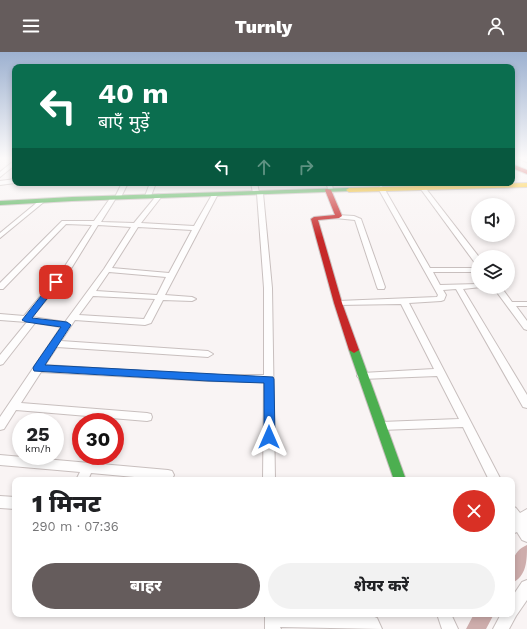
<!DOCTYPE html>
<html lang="hi">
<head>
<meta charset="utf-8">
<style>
	:root { --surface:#fff; --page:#f2f2f2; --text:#202124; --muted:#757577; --accent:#655c5c }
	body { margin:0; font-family:"Work Sans","Noto Sans Devanagari",sans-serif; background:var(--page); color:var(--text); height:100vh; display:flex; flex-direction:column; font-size:15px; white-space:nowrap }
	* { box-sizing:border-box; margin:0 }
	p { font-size:13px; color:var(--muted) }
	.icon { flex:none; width:22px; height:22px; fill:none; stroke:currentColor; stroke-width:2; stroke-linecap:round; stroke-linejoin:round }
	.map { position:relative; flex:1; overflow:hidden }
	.drawer { position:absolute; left:12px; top:425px; width:503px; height:140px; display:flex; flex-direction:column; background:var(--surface); border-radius:8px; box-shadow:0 2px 6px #0003 }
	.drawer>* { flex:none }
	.guide { position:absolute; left:12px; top:12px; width:503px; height:122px; border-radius:8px; box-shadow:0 2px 6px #0003; background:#0b6e4f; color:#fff; overflow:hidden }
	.tools { position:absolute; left:471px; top:146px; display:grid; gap:8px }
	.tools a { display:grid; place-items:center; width:44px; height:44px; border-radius:50%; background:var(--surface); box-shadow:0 2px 6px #0003; font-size:20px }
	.speed { position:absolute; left:12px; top:361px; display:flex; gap:8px; font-size:20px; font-weight:700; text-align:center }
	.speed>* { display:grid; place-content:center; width:52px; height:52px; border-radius:50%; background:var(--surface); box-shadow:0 2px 6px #0003; line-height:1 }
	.speed small { font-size:10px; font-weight:400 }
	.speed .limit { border:6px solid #d22; background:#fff; color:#111 }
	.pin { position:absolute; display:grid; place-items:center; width:34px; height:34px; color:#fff; margin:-17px; border-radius:8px; box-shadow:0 2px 6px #0006 }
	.me { position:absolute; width:44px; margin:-22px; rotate:0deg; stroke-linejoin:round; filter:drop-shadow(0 0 3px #0008) }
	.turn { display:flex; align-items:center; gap:14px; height:84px; padding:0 20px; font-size:18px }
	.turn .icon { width:52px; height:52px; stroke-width:2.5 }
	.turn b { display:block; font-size:28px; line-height:34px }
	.lanes { display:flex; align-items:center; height:38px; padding:0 20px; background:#0003; justify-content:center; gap:20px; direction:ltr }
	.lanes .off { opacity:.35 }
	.round { display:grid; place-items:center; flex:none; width:42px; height:42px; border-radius:21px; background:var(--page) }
	.headline { display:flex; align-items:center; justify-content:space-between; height:68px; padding:0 20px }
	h1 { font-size:24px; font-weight:800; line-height:30px }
	.cta { display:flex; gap:8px; margin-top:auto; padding:8px 20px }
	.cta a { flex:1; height:46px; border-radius:24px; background:var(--accent); color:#fff; font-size:16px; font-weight:800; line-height:46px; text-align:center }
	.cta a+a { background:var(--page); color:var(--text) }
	header { display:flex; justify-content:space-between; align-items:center; height:52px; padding:0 20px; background:var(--accent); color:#fff; font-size:18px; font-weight:800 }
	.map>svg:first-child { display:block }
</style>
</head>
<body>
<header><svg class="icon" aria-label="menu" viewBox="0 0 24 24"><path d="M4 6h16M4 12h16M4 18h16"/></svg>Turnly<svg class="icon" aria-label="person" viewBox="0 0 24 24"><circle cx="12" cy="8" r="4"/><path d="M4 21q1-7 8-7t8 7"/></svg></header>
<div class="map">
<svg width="527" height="577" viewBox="0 0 527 577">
	<rect width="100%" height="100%" fill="#f9f4f4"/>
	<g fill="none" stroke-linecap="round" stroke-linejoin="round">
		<g fill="#ceadac" fill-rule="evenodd">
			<path d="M 527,493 C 527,508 527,524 512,531 C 512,515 510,500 527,493 Z"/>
			<path d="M 474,562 L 494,562 L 486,577 L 466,577 Z"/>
		</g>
		<g stroke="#c8bfbe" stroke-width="4.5">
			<path id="lane" d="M 521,106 L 527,109"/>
		</g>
		<g stroke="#c8bfbe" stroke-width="2">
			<g id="street">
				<path d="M 15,108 L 15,113 L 0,125 L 0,120 Z"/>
				<path d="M 15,127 L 15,131 L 0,133 L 0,129 Z"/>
				<path d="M 122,131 L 128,131 L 121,145 L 116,146 L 101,170 L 134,171 L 157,143 L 159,142 L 162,144 L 141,171 L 194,174 L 213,141 L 218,142 L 165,243 L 192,245 L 196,247 L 192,249 L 163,248 L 151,271 L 145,273 L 75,268 L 61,289 L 208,299 L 213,302 L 208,305 L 57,295 L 45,313 L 208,323 L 264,323 L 264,236 L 257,142 L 253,141 L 251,131 L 257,131 L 259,140 L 263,141 L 272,236 L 275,428 L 263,428 L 264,330 L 208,329 L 41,320 L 21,351 L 147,361 L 151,362 L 152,365 L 151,368 L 147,369 L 16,358 L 4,377 L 0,378 L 0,365 L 61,275 L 35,271 L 3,312 L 0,313 L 0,303 L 27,270 L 0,268 L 0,262 L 24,264 L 63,217 L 92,173 L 66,172 L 3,237 L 0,237 L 0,231 L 62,169 L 94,169 L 111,145 L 115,145 ZM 98,173 L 131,175 L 104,217 L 65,270 L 32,265 L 69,220 ZM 138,175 L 192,178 L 169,221 L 112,216 ZM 109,220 L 166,225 L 157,243 L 96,239 ZM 93,244 L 155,247 L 144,267 L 79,263 Z"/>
				<path d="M 150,131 L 156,131 L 151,144 L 148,146 L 145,144 Z"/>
				<path d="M 326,131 L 332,131 L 333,139 L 329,139 Z"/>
				<path d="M 381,134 L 384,136 L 430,216 L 478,216 L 478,220 L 433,220 L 440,233 L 478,232 L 478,235 L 481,235 L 463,237 L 527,343 L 527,356 L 523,355 L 456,237 L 443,238 L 446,243 L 444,248 L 441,249 L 409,251 L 501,428 L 489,428 L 463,375 L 381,378 L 377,377 L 376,374 L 377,371 L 381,370 L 459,367 L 437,324 L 362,327 L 359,326 L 357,324 L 359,322 L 362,321 L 434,317 L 401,252 L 338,253 L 334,251 L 338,249 L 437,245 L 438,243 L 378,136 Z"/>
				<path d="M 420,134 L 424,134 L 479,205 L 478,211 L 475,211 L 420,136 Z"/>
				<path d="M 40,148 L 45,149 L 0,186 L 0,181 Z"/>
				<path d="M 337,163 L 354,164 L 361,167 L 385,235 L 384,237 L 378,237 L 377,235 L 355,168 L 335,166 L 335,164 Z"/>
				<path d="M 493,235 L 501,235 L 512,250 L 527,250 L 527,254 L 516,254 L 527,269 L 527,278 L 524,277 Z"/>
				<path d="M 0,403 L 168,418 L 172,419 L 174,423 L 172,427 L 167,428 L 91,421 L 88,428 L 76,428 L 80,420 L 0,413 Z"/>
				<path d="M 0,444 L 15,445 L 15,457 L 0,456 Z"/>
				<path d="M 512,454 L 516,456 L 520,461 L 527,457 L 527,490 L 522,488 L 517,480 L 512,482 Z"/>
				<path d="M 527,528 L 527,548 L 516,564 L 509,577 L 493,577 L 501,562 L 512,562 L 512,545 L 522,530 Z"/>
				<path d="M 265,562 L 367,562 L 377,566 L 382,577 L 280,575 L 281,577 L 265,577 Z"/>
				<path d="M 437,562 L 451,562 L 458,577 L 442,577 Z"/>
			</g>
		</g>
		<g stroke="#c8bfbe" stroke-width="2">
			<g id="fast">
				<path d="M 349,136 L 351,137 L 351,139 L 72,149 L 0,153 L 0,149 L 72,145 Z"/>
				<path d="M 354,295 L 359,298 L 406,428 L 394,428 L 349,298 Z"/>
			</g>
		</g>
		<g stroke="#c8bfbe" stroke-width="2">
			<path id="slow" d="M 527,131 L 527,135 L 349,140 L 346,138 L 349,136 Z"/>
		</g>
		<g stroke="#c8bfbe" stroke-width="2">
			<g id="jam">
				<path d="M 512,112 L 527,118 L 527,122 L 512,116 Z"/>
				<path d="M 326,137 L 331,138 L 342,164 L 339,166 L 318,168 L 342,251 L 359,298 L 354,301 L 349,298 L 334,251 L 311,167 L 314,165 L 335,163 L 325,138 Z"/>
			</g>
		</g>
		<use href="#lane" stroke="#fefdfd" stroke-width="3"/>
		<use href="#street" fill="#fefdfd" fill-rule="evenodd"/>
		<use href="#fast" fill="#4caf50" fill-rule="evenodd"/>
		<use href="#slow" fill="#ffc107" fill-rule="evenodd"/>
		<use href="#jam" fill="#c62828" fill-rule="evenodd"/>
	</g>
	<linearGradient id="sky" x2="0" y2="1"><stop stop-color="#9db1d0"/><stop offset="0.57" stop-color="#fcfafa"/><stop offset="1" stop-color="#fcfafa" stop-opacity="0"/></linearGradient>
	<rect width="527" height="186" fill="url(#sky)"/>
	<path fill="#1a73e8" stroke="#114b97" d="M 56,228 L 60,230 L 32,266 L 67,270 L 71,273 L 45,313 L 273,325 L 274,327 L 275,385 L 273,388 L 269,389 L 265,388 L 264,385 L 264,331 L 208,329 L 34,319 L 33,316 L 34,314 L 61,275 L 26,270 L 22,268 L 53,229 Z"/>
</svg>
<div class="tools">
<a><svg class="icon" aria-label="sound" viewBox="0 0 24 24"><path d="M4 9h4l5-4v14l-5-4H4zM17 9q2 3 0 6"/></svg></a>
<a><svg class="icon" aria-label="layers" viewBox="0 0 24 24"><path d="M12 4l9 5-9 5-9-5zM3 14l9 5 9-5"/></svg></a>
</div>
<div class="speed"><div>25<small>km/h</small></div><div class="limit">30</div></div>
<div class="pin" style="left:56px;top:230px;background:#d93025"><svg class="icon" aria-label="arrive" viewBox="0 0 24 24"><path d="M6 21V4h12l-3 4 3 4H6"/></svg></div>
<svg class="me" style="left:269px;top:385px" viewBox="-20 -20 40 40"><path d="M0-17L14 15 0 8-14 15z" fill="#1a73e8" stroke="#fff" stroke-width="4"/></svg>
<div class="guide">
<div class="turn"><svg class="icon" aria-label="left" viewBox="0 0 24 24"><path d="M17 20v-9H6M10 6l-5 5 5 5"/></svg><div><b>40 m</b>बाएँ मुड़ें</div></div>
<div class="lanes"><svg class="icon" aria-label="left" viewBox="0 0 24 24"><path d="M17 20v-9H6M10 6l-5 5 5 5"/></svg><svg class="icon off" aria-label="ahead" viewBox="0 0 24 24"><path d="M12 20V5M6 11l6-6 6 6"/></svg><svg class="icon off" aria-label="right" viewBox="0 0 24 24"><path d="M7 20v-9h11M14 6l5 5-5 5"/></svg></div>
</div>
<section class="drawer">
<div class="headline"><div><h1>1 मिनट</h1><p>290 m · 07:36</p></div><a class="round" style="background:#d93025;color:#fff"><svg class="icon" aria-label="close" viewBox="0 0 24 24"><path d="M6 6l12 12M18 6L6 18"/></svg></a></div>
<div class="cta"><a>बाहर</a><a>शेयर करें</a></div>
</section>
</div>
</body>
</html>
